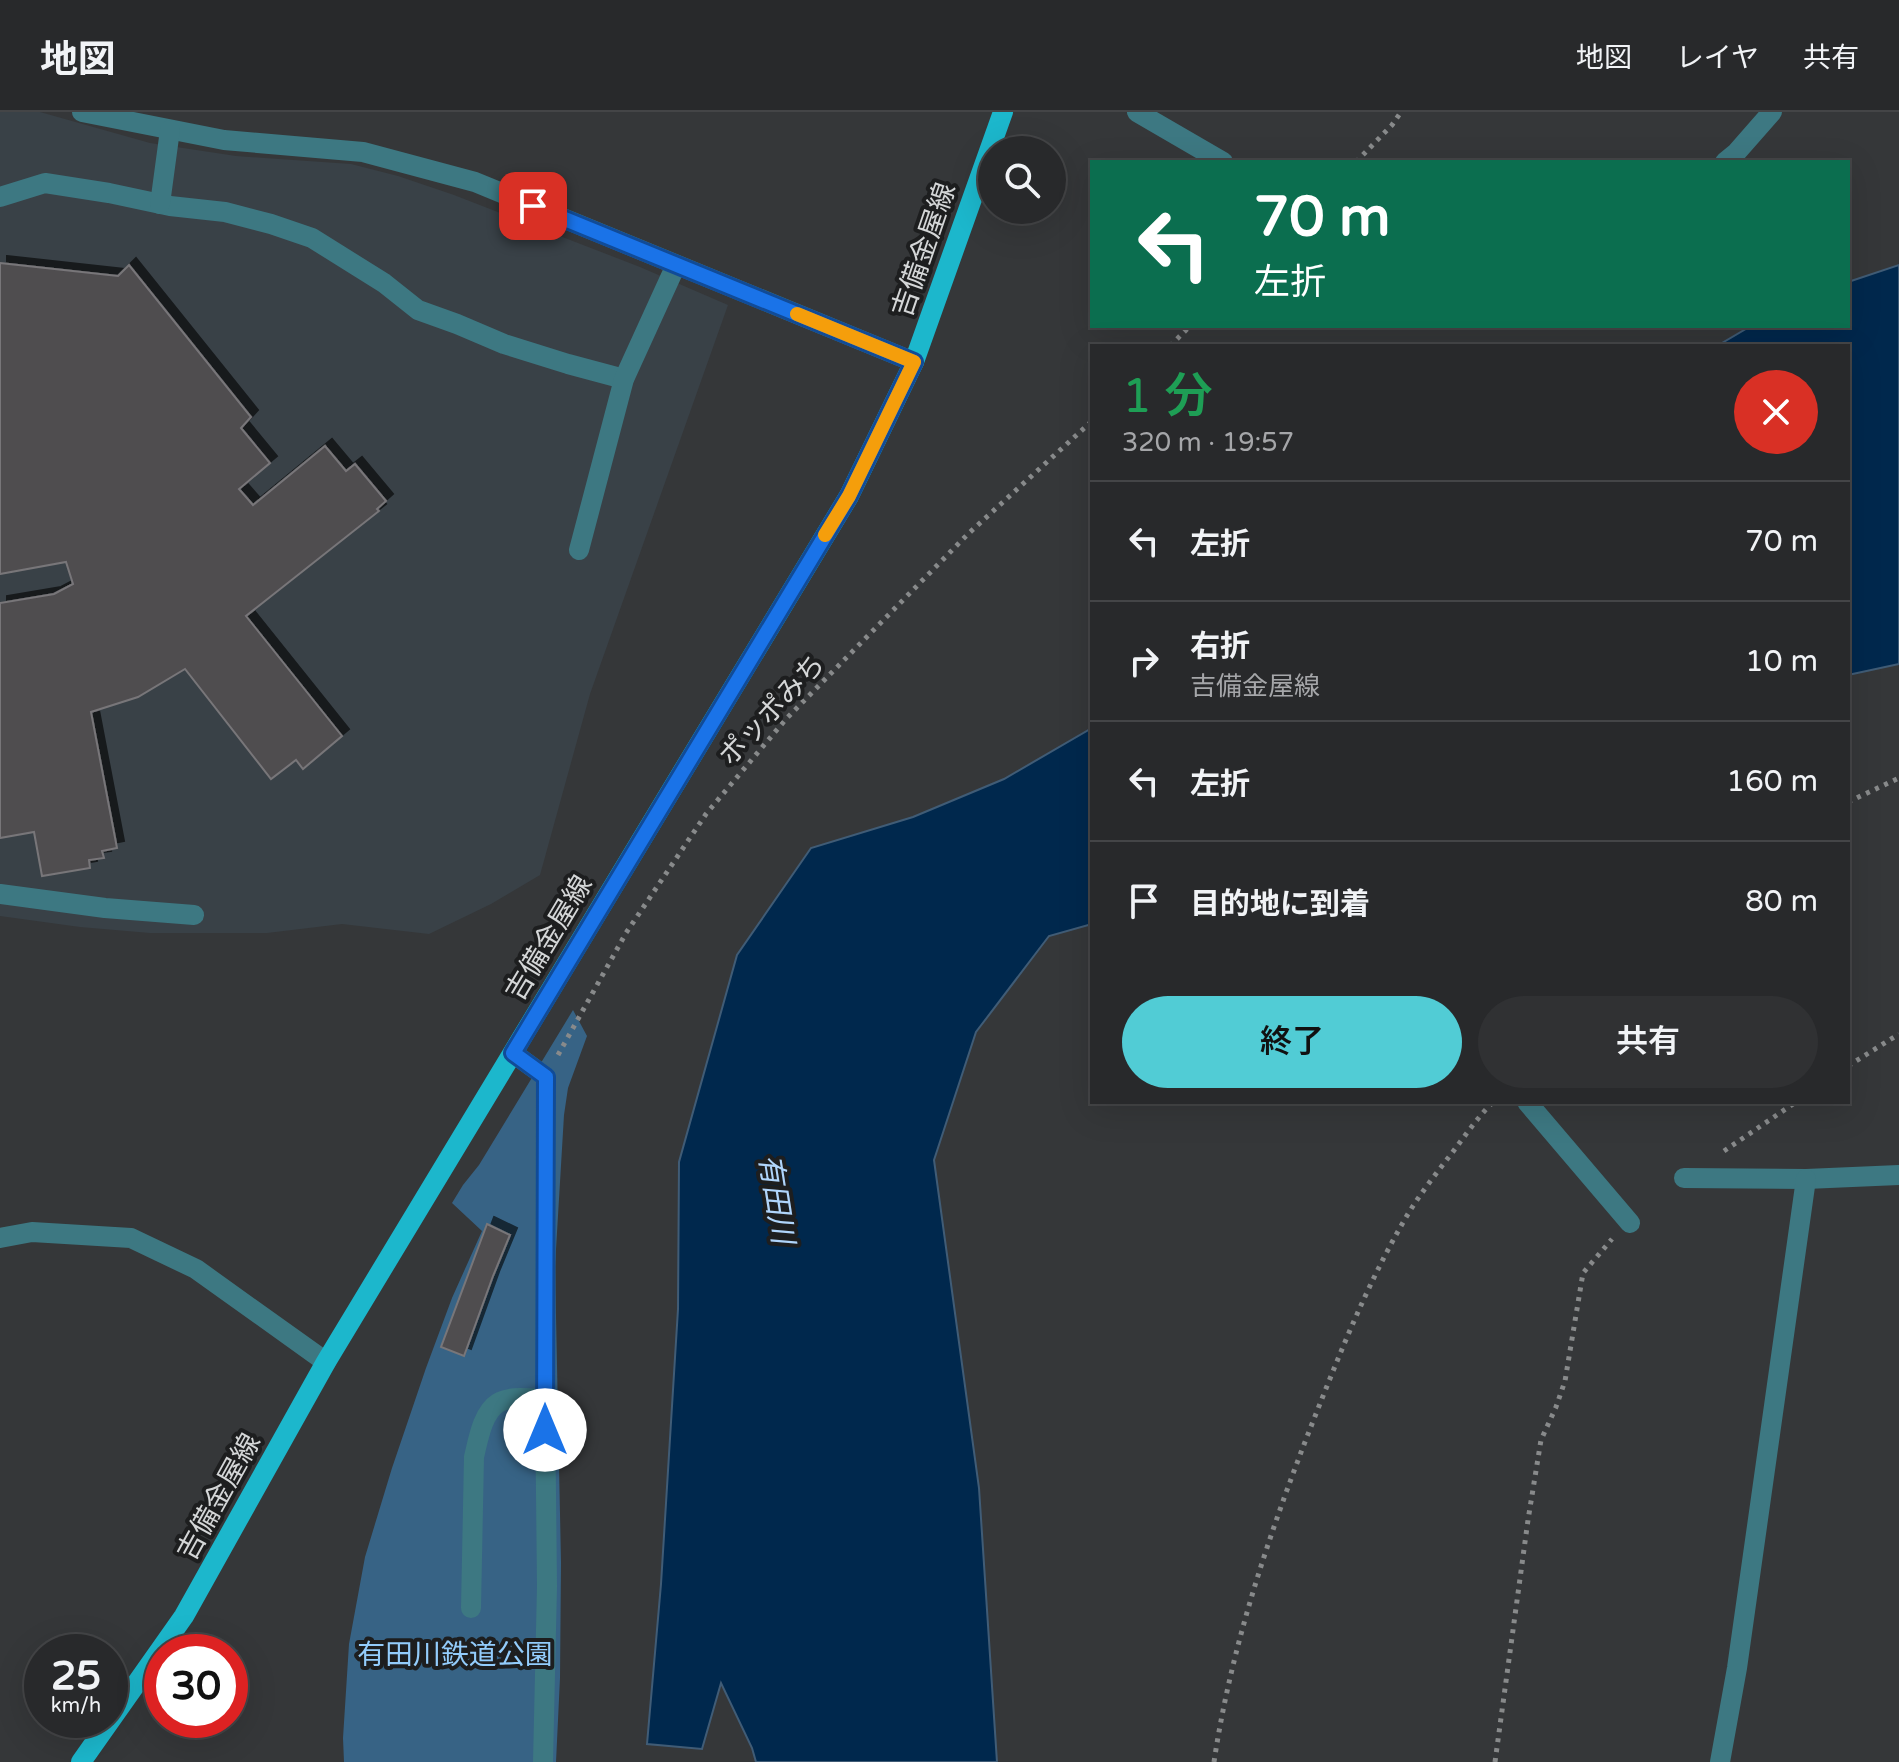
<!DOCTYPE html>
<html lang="ja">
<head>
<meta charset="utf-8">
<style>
	:root { --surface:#28292b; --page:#303133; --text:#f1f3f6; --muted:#a5a6a9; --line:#444547; --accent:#51ccd5 }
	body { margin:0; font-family:"Varela Round","Noto Sans JP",sans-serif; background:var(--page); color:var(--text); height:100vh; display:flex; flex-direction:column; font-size:30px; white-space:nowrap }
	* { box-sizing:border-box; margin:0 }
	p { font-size:26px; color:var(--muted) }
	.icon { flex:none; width:44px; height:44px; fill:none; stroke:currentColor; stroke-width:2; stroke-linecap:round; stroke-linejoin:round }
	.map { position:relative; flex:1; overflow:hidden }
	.drawer { position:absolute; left:1090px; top:232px; width:760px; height:760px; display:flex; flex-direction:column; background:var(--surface); border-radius:0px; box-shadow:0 8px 32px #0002,0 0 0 2px var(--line) }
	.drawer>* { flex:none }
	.hud { position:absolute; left:1090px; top:48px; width:760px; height:168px; border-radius:0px; box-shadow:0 8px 32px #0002,0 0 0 2px var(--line); background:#0b6e4f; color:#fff; overflow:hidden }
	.fabs { position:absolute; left:978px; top:24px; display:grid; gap:16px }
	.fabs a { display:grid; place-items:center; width:88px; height:88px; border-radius:50%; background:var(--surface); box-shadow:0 8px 32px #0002,0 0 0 2px var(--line); font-size:40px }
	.speed { position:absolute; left:24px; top:1522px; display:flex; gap:16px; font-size:40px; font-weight:700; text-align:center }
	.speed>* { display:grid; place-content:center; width:104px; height:104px; border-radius:50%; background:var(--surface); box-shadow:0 8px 32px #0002,0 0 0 2px var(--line); line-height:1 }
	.speed small { font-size:20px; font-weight:400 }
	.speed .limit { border:12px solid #d22; background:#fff; color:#111 }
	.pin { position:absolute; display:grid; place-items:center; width:68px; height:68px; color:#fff; margin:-34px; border-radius:16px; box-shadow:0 4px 12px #0006 }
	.me { position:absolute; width:88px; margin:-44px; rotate:0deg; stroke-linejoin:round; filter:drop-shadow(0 0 6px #0008) }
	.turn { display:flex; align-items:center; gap:28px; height:168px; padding:0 32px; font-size:36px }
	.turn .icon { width:104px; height:104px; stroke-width:2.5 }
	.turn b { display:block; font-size:56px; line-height:68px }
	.round { display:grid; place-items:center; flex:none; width:84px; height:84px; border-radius:42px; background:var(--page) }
	.head { display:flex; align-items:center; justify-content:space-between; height:136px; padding:0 32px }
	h1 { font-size:48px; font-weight:600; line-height:60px; color:#1e9e55 }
	.action { display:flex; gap:16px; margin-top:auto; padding:16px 32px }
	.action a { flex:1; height:92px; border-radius:48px; background:var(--accent); color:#111; font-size:32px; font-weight:600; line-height:92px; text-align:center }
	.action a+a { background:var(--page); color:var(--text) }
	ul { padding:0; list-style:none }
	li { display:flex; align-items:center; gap:24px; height:120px; padding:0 32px; border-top:2px solid var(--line) }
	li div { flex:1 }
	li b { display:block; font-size:30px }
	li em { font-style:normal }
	header { display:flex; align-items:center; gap:48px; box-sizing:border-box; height:112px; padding:0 40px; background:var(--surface); border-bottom:2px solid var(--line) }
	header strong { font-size:38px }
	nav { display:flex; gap:44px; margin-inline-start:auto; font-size:28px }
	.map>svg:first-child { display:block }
</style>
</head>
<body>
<header>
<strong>地図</strong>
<nav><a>地図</a><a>レイヤ</a><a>共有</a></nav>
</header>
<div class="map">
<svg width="1899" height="1650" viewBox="0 0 1899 1650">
	<defs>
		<filter id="shadow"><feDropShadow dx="7" dy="-7" stdDeviation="0" flood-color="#0009"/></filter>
	</defs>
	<rect width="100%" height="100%" fill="#353739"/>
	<path fill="#394147" d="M 0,0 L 40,0 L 150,31 L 236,44 L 351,52 L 398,64 L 454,83 L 640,155 L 728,193 L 590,582 L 540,763 L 491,792 L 429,822 L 342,812 L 267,821 L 150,821 L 80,815 L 0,804 Z"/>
	<path fill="#376385" d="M 573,898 L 587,924 L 568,976 L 564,1003 L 555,1154 L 561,1451 L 560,1566 L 556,1650 L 344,1650 L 343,1626 L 349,1532 L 365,1445 L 392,1356 L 426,1256 L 452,1186 L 482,1119 L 452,1091 L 463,1073 L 479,1053 Z"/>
	<g fill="#00284d" stroke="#405c76" stroke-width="2">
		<path d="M 1899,153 L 1899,552 L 1848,563 L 1848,234 L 1717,234 L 1751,214 L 1848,214 L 1848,170 Z"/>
		<path d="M 1092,616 L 1092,812 L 1049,824 L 976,920 L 934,1048 L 979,1376 L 997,1650 L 756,1650 L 752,1636 L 721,1571 L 702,1637 L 647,1632 L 661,1472 L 678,1197 L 679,1050 L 737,843 L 811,736 L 913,705 L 1004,667 Z"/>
	</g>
	<g fill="#4f4d50" stroke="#787679" stroke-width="2" filter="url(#shadow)">
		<path d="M 0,151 L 118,164 L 129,153 L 251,305 L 241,316 L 270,351 L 239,377 L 253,393 L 325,334 L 346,359 L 355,352 L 386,389 L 377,397 L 379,399 L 246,504 L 342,624 L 303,657 L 296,648 L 271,667 L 185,557 L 138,585 L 91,600 L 117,736 L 102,739 L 104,746 L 89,748 L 90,756 L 42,764 L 34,720 L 0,726 L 0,491 L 54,482 L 73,472 L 66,450 L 0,462 Z"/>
		<path d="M 487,1112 L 510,1123 L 493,1164 L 464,1244 L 441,1235 Z"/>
	</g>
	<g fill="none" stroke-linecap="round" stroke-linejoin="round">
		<g stroke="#888a8b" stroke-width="5" stroke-dasharray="4 6" stroke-linecap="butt">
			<path d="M 1356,50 L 1392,13 L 1401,0"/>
			<path d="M 1170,234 L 1190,214"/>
			<path d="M 1848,690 L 1899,666"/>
			<path d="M 558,943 L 626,821 L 706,702 L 786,607 L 969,421 L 1092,309"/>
			<path d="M 1848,954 L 1899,922"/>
			<path d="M 1724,1039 L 1796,990"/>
			<path d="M 1214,1650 C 1231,1536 1268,1425 1310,1317 C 1338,1246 1366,1174 1405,1107 C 1420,1081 1440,1057 1458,1033 C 1469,1018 1480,1003 1493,990"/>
			<path d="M 1495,1650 L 1528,1408 L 1541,1328 L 1556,1295 L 1565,1269 L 1583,1161 L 1612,1127"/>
		</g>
		<g stroke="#3d7882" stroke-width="20">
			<path d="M 82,0 L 224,28 L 363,40 L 475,70 L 914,250"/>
			<path d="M 1137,0 L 1223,50"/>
			<path d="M 1725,50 L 1736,41 L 1772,0"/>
			<path d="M 0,85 L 45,71 L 109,81 L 170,94 L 225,100 L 271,112 L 312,126 L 384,171 L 418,198 L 457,212 L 504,232 L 568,252 L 624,267"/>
			<path d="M 160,92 L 170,18"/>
			<path d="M 579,438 L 624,267 L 676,153"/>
			<path d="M 0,782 L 105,796 L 194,803"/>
			<path d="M 513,941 L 546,965 L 545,1287 L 547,1474 L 543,1650"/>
			<path d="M 1527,990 L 1630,1111"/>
			<path d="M 1684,1066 L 1806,1067 L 1899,1063"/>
			<path d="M 0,1126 L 32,1120 L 131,1126 L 196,1157 L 326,1250"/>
			<path d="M 471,1496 L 474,1345 C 478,1329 482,1301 498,1291 C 511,1283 531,1287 545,1287"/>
			<path d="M 1720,1650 L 1737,1556 L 1806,1067"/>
		</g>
		<path stroke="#1cb7cc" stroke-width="20" d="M 81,1650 L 184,1504 L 326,1250 L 849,384 L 914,250 L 1003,0"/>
	</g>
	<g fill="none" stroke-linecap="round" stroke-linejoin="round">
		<g stroke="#114b97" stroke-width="20">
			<path id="route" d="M 533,94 L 914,250 L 849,384 L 513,941 L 546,965 L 545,1318"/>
		</g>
		<use href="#route" stroke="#1a73e8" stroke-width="14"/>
		<path stroke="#f59e0b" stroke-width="14" d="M 797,202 L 914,250 L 849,384 L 825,423"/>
	</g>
	<g text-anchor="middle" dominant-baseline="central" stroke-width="8" stroke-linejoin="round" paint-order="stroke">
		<g font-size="28" fill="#d4d6d7" stroke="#1d1e1f">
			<text transform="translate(924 138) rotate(-71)">吉備金屋線</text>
			<text transform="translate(772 598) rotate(-47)">ポッポみち</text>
			<text transform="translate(549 826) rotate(-59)">吉備金屋線</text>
			<text transform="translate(219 1385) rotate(-61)">吉備金屋線</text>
		</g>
		<g font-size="28" fill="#93ccfb" stroke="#1d1e1f">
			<text x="455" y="1543">有田川鉄道公園</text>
		</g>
		<g font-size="30" font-style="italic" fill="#b0d5fb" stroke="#1d1e1f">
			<text transform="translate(776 1087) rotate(81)">有田川</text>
		</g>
	</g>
</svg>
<div class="fabs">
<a><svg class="icon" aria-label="search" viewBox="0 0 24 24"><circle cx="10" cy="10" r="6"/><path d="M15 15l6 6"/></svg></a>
</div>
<div class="speed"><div>25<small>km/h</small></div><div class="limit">30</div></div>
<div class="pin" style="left:533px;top:94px;background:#d93025"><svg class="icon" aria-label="arrive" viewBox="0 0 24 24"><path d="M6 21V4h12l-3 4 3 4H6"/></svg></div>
<svg class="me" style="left:545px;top:1318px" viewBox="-20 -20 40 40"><circle r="19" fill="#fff"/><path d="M0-13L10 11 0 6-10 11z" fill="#1a73e8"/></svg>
<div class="hud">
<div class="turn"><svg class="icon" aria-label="left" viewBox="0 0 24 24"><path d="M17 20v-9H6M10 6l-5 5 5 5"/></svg><div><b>70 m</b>左折</div></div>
</div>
<section class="drawer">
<div class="head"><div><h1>1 分</h1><p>320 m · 19:57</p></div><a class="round" style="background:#d93025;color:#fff"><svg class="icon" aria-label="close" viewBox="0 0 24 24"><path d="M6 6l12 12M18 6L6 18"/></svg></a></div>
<ul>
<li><svg class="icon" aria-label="left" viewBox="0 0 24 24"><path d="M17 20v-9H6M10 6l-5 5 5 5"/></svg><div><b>左折</b></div><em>70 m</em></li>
<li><svg class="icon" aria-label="right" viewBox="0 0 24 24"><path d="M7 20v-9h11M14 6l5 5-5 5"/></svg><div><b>右折</b><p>吉備金屋線</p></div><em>10 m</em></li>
<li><svg class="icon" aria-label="left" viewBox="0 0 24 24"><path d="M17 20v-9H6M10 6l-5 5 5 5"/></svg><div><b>左折</b></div><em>160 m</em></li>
<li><svg class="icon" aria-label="arrive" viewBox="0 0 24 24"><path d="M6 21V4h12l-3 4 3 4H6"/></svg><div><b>目的地に到着</b></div><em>80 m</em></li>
</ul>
<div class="action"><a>終了</a><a>共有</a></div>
</section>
</div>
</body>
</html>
